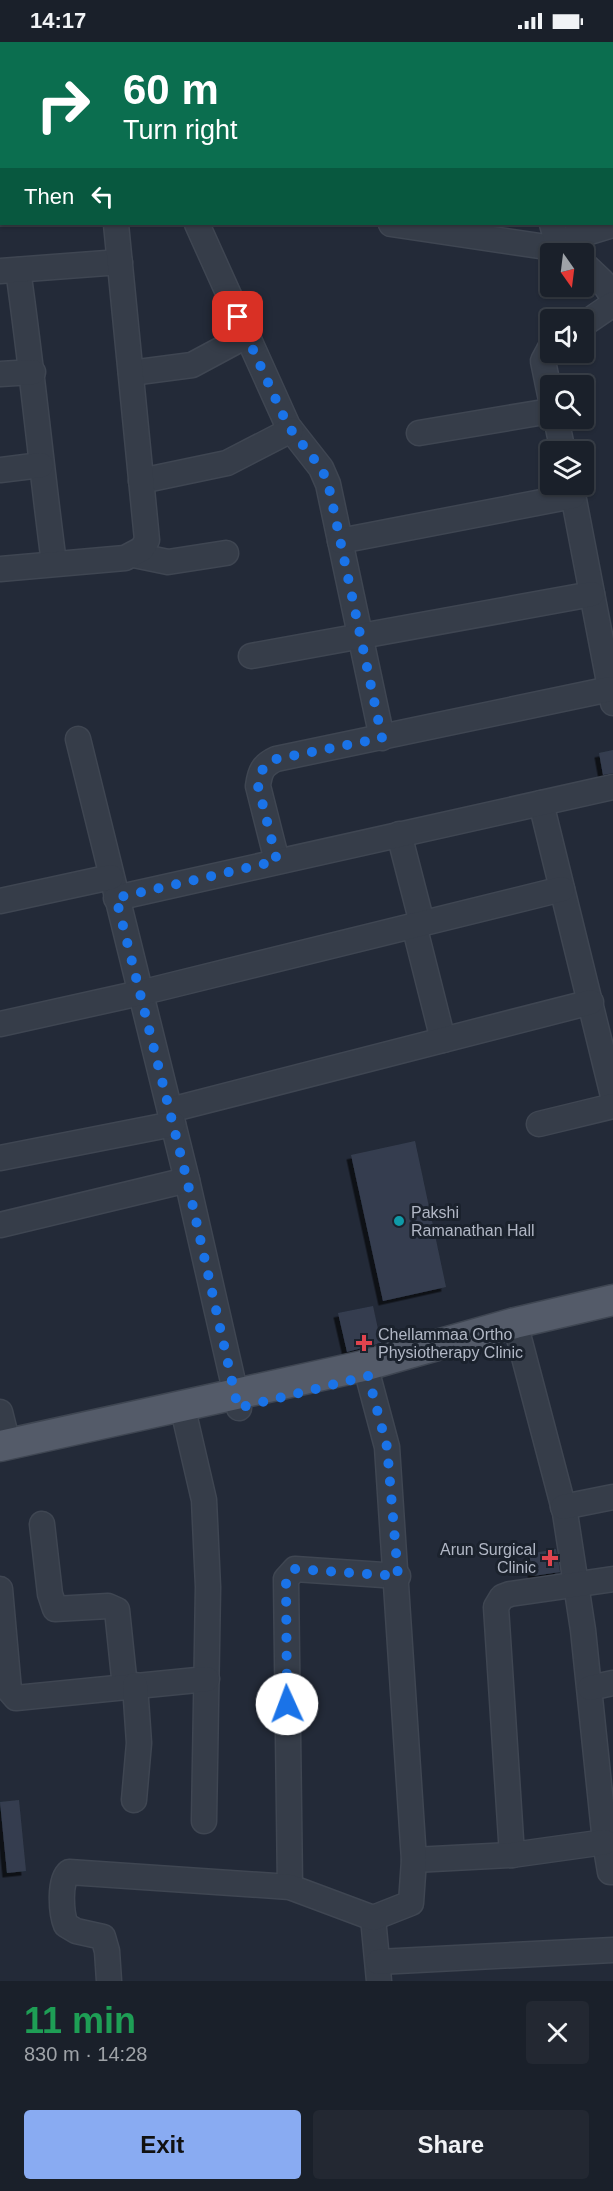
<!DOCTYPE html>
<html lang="en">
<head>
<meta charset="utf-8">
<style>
	:root { --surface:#1a202a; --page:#232832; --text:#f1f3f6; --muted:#9fa3a8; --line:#383e47; --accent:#89abf2 }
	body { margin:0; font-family:Arial,sans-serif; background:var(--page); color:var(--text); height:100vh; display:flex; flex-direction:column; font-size:22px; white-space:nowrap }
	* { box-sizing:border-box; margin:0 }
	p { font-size:20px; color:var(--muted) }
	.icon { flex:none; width:33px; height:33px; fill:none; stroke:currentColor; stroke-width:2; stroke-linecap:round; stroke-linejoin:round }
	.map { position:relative; height:1939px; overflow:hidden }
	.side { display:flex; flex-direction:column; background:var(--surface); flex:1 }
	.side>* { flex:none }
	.guide { position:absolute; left:0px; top:0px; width:614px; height:183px; box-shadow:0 2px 4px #0004,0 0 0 2px var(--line); background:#0b6e4f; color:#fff; overflow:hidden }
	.needle { width:39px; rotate:166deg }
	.tools { position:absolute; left:540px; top:201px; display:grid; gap:12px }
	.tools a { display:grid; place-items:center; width:54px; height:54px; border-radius:6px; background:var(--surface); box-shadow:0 2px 4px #0004,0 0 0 2px var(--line); font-size:30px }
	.pin { position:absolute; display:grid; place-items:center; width:51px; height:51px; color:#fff; margin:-26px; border-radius:12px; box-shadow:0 3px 9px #0006 }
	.me { position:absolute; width:66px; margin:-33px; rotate:358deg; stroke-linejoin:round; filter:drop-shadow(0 0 4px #0008) }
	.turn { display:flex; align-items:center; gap:21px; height:126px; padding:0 24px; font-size:27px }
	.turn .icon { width:78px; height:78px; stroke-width:2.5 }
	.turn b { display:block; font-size:42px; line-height:51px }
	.then { display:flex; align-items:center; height:57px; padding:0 24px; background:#0003; gap:12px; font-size:22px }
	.round { display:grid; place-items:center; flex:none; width:63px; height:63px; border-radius:6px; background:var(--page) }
	.headline { display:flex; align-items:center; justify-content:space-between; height:102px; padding:0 24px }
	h1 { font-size:36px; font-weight:700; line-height:45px; color:#1e9e55 }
	.button { display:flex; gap:12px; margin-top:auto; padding:12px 24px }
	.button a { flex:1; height:69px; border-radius:6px; background:var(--accent); color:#111; font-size:24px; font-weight:700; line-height:69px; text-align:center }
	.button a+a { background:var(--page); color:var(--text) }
	.status { display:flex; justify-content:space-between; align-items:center; height:42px; padding:0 30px; background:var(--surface); direction:ltr }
	.status svg { height:16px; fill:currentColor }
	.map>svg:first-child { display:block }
</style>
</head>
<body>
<div class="status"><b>14:17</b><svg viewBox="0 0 49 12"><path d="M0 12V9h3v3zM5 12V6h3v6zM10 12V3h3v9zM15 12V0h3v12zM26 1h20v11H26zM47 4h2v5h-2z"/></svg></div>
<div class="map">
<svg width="613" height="1939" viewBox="0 0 613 1939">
	<defs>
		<filter id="shadow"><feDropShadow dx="-4.5" dy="4.5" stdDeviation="0" flood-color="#0009"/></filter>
	</defs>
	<rect width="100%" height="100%" fill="#232a38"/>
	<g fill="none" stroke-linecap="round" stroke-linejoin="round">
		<g stroke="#172135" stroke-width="16">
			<path d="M 579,0 L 579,2"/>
			<path d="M 612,70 L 613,71"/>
		</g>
	</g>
	<g fill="#353e4f" filter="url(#shadow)">
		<path d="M 613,708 L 613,731 L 603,733 L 599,711 Z"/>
		<path d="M 415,1099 L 446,1245 L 383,1259 L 351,1113 Z"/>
		<path d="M 373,1264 L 381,1301 L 347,1310 L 338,1271 Z"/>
		<path d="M 556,1507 L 560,1530 L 533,1534 L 529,1512 Z"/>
		<path d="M 19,1758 L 26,1829 L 7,1831 L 0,1760 Z"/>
	</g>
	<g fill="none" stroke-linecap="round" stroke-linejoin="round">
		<g stroke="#3f4652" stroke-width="27">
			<g id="minor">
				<path d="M 510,0 L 510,2"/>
				<path d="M 0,1 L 2,4"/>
				<path d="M 612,13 L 613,12"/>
				<path d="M 0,63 L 2,62"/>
				<path d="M 197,182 L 288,384 L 321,426 L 328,442 L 382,696"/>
				<path d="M 391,182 L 567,208 L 571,212"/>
				<path d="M 552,182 L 559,207 L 573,195 L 613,183"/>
				<path d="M 584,222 L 602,239 L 613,255"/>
				<path d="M 18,228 C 32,325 41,423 54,521"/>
				<path d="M 0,229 L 120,220"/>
				<path d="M 584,282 L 613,262"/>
				<path d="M 550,306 L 543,319 L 550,353"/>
				<path d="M 131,331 L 192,323 L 246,294"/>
				<path d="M 0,332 L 33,330"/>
				<path d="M 556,376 L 563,410"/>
				<path d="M 419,391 L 550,369"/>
				<path d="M 0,428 L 41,423"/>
				<path d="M 141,439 L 227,421 L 291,388"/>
				<path d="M 571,442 L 613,661"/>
				<path d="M 340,499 L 573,454"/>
				<path d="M 134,513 L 168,520 L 226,511"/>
				<path d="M 0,527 L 125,516 L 142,507 L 147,498 L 116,182"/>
				<path d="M 251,614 L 592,552"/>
				<path d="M 78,697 L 187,1138 L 239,1366"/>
				<path d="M 541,761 L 613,1054"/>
				<path d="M 399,792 L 422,881"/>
				<path d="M 277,819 L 258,744 C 260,729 263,723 276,717 L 610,647"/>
				<path d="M 116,856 L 613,745"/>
				<path d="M 0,859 L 111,835"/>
				<path d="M 414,883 L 443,998"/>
				<path d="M 0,982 L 140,951 L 562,847"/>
				<path d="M 170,1068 L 591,960"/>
				<path d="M 539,1082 L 613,1064"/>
				<path d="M 0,1116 L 173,1082"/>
				<path d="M 0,1183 L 187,1138"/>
				<path d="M 515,1281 L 565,1471 L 583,1588 L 605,1800 L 610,1830 L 613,1830"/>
				<path d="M 0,1370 L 8,1402"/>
				<path d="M 185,1376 L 204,1458 L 208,1545 L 204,1779"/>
				<path d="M 563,1465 L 613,1455"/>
				<path d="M 42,1482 L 50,1552 L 55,1567 L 108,1564 L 117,1568 L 125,1645"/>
				<path d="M 0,1547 L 9,1648 L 16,1656 L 207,1637"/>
				<path d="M 590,1646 L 613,1641"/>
				<path d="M 134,1758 L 139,1701 L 135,1643"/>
				<path d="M 512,1813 L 496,1565 L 502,1555 L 510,1552 L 613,1537"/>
				<path d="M 414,1818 L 512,1813 L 605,1800"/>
				<path d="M 290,1845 L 286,1537 L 295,1527 L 398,1534"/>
				<path d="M 373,1876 L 379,1939"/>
				<path d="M 378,1920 L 613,1908"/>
				<path d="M 109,1939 L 107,1909 L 103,1895 L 76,1889 L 66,1883 C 61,1871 59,1838 69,1830 L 290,1845 L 373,1876 L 411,1861 L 414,1818 L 387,1405 L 368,1334"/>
			</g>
		</g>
		<g stroke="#3f4652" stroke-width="33">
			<path id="major" d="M 0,1404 L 363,1324 L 515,1281 L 613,1258"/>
		</g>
		<use href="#minor" stroke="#363d49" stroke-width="24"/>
		<use href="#major" stroke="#545b69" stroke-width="30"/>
	</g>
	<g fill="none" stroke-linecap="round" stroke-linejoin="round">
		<path stroke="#1a73e8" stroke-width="10" stroke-dasharray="0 18" d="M 238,275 L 288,384 L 321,426 L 328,441 L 382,696 L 276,717 C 263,723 260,729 258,744 L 277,819 L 116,856 L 187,1138 L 238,1366 L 368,1334 L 387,1405 L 398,1534 L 295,1527 L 286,1538 L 287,1662"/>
	</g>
	<circle fill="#0f9aa8" stroke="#1b222d" stroke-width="2" cx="399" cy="1179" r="6"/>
	<g fill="#e0444e" stroke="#1b222d" stroke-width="2">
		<path d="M361 1292h6v6h6v6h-6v6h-6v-6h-6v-6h6z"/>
		<path d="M547 1507h6v6h6v6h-6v6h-6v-6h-6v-6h6z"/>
	</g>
	<g text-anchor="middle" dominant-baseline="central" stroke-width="6" stroke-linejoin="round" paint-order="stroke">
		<g font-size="16" fill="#b1b7c5" stroke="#1b222d" text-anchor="start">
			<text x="411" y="1170">Pakshi<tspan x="411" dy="18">Ramanathan Hall</tspan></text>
			<text x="378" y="1292">Chellammaa Ortho<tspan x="378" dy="18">Physiotherapy Clinic</tspan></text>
			<text x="536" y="1507" text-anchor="end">Arun Surgical<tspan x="536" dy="18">Clinic</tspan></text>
		</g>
	</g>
</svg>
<div class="tools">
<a><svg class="needle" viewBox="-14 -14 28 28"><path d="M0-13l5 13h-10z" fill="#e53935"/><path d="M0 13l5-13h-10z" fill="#9fa3a8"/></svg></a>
<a><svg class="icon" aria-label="sound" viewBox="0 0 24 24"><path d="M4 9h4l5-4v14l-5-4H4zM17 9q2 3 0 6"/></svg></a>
<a><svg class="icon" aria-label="search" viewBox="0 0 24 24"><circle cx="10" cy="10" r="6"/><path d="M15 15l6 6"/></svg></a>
<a><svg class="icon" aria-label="layers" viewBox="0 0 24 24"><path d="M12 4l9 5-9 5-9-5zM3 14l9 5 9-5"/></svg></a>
</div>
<div class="pin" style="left:238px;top:275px;background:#d93025"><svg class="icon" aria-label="arrive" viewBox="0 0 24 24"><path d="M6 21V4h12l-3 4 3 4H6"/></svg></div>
<svg class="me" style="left:287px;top:1662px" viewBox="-20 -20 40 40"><circle r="19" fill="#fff"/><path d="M0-13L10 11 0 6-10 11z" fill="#1a73e8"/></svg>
<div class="guide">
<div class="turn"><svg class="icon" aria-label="right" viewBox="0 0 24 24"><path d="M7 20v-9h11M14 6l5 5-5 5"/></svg><div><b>60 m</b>Turn right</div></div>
<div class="then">Then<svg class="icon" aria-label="left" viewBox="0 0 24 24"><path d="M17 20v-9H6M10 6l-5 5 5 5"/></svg></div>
</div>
</div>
<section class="side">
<div class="headline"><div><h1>11 min</h1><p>830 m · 14:28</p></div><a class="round"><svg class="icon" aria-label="close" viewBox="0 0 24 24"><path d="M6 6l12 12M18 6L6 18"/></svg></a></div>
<div class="button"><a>Exit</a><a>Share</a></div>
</section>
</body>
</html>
